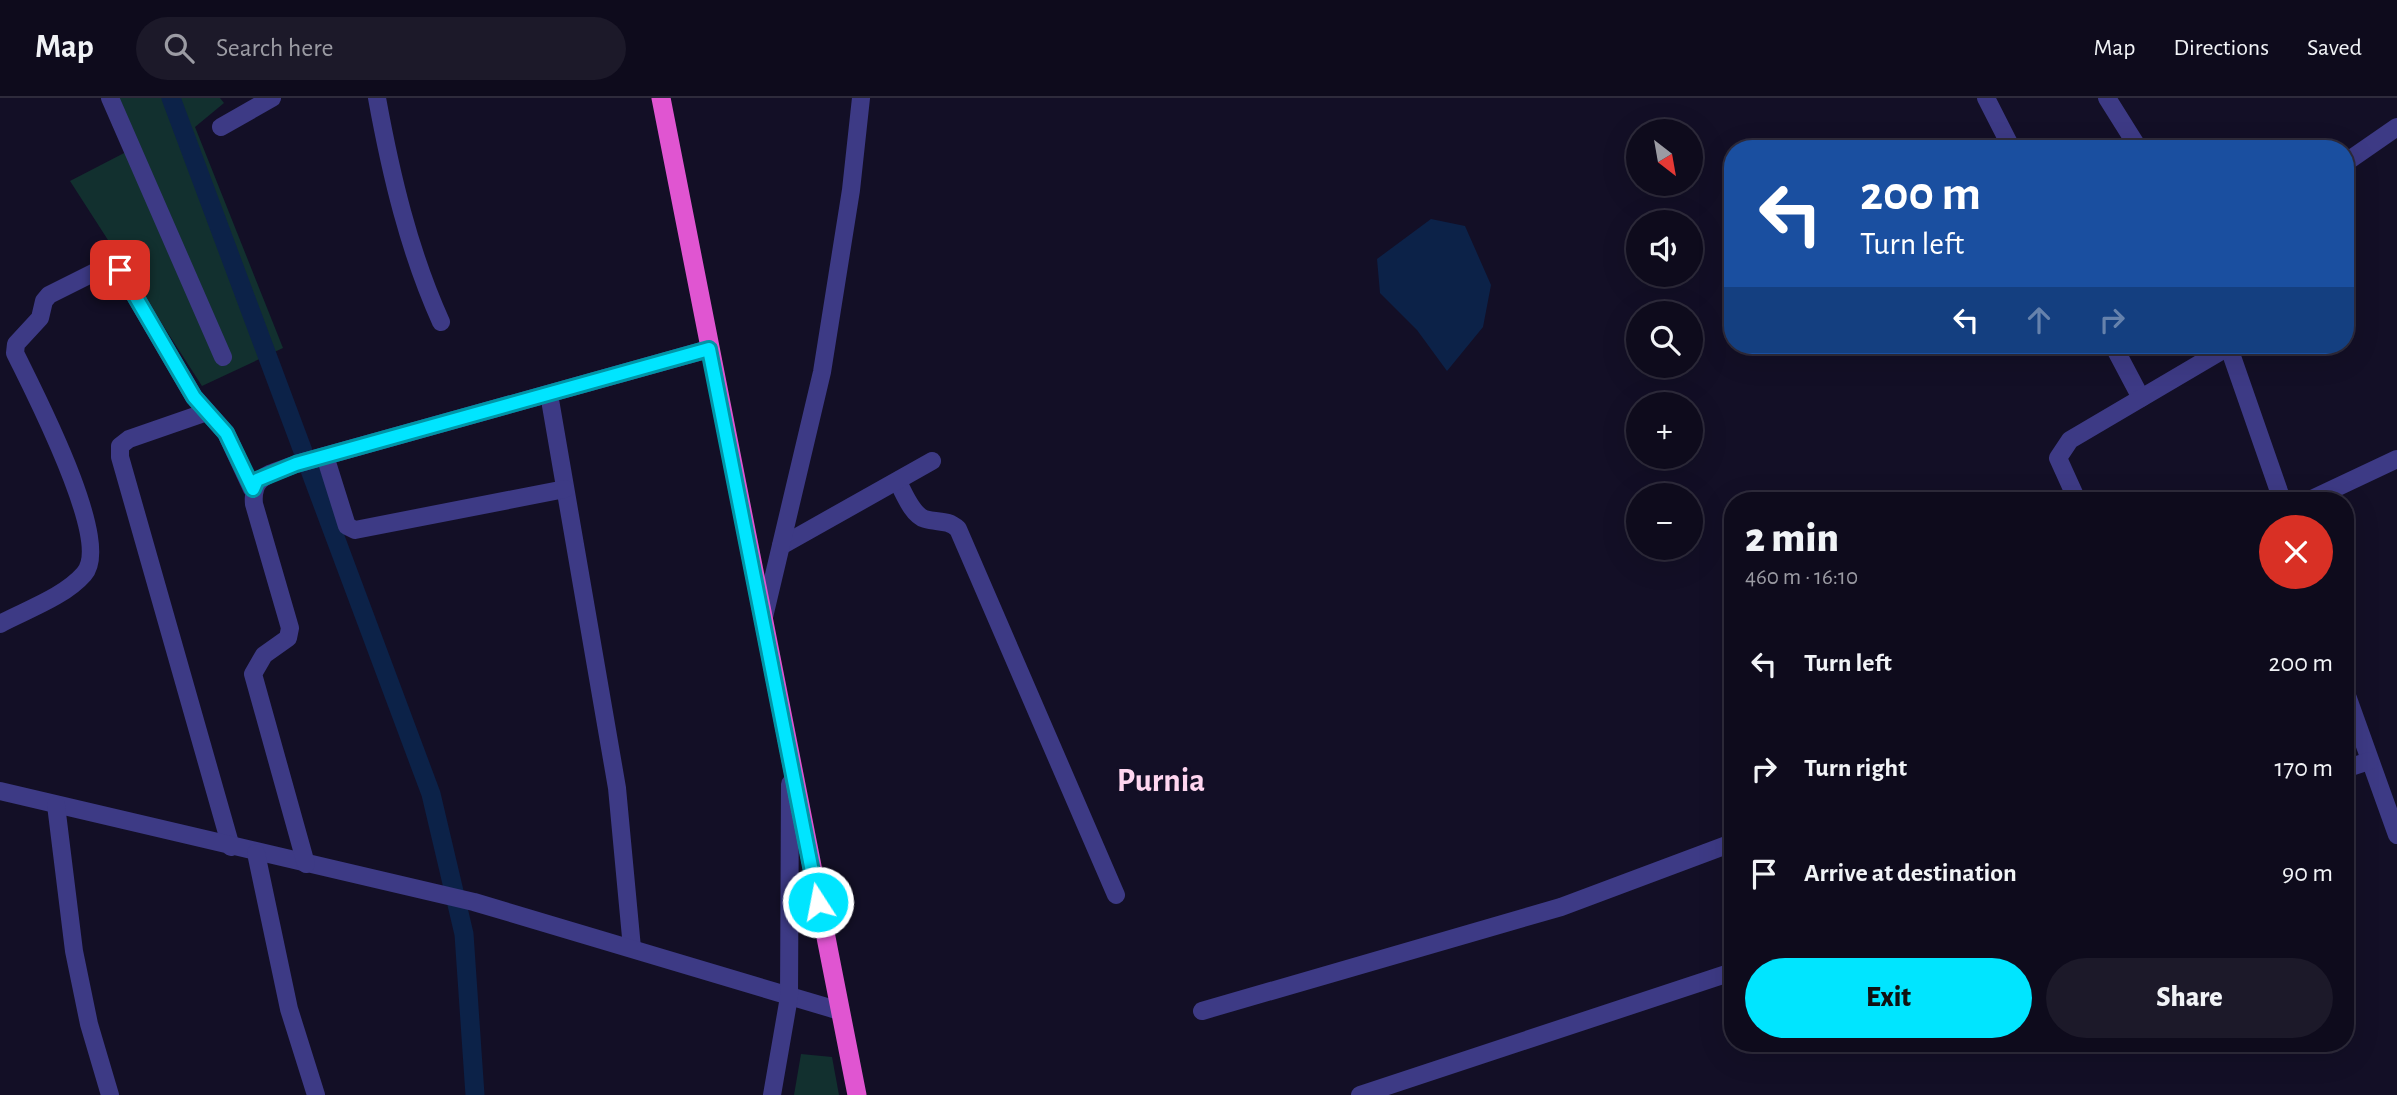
<!DOCTYPE html>
<html lang="en">
<head>
<meta charset="utf-8">
<style>
	:root { --surface:#0e0b1c; --page:#1c1929; --text:#f1f3f6; --muted:#9b9ba3; --line:#2e2b3b; --accent:#00e5ff }
	body { margin:0; font-family:"Alegreya Sans",sans-serif; background:var(--page); color:var(--text); height:100vh; display:flex; flex-direction:column; font-size:26px; white-space:nowrap }
	* { box-sizing:border-box; margin:0 }
	p { font-size:23px; color:var(--muted) }
	.icon { flex:none; width:38px; height:38px; fill:none; stroke:currentColor; stroke-width:2; stroke-linecap:round; stroke-linejoin:round }
	.map { position:relative; flex:1; overflow:hidden }
	.panel { position:absolute; left:1724px; top:394px; width:630px; height:560px; display:flex; flex-direction:column; background:var(--surface); border-radius:28px; box-shadow:0 7px 28px #0002,0 0 0 2px var(--line) }
	.panel>* { flex:none }
	.hud { position:absolute; left:1724px; top:42px; width:630px; height:214px; border-radius:28px; box-shadow:0 7px 28px #0002,0 0 0 2px var(--line); background:#1a4fa0; color:#fff; overflow:hidden }
	.needle { width:46px; rotate:149deg }
	.buttons { position:absolute; left:1626px; top:21px; display:grid; gap:14px }
	.buttons a { display:grid; place-items:center; width:77px; height:77px; border-radius:50%; background:var(--surface); box-shadow:0 7px 28px #0002,0 0 0 2px var(--line); font-size:35px }
	.pin { position:absolute; display:grid; place-items:center; width:60px; height:60px; color:#fff; margin:-30px; border-radius:14px; box-shadow:0 4px 10px #0006 }
	.me { position:absolute; width:77px; margin:-38px; rotate:349deg; stroke-linejoin:round; filter:drop-shadow(0 0 5px #0008) }
	.turn { display:flex; align-items:center; gap:24px; height:147px; padding:0 21px; font-size:32px }
	.turn .icon { width:91px; height:91px; stroke-width:2.5 }
	.turn b { display:block; font-size:49px; line-height:60px }
	.lanes { display:flex; align-items:center; height:66px; padding:0 21px; background:#0003; justify-content:center; gap:35px; direction:ltr }
	.lanes .off { opacity:.35 }
	.round { display:grid; place-items:center; flex:none; width:74px; height:74px; border-radius:37px; background:var(--page) }
	.overview { display:flex; align-items:center; justify-content:space-between; height:119px; padding:0 21px }
	h1 { font-size:42px; font-weight:800; line-height:52px }
	.action { display:flex; gap:14px; margin-top:auto; padding:14px 21px }
	.action a { flex:1; height:80px; border-radius:42px; background:var(--accent); color:#111; font-size:28px; font-weight:800; line-height:80px; text-align:center }
	.action a+a { background:var(--page); color:var(--text) }
	ul { padding:0; list-style:none }
	li { display:flex; align-items:center; gap:21px; height:105px; padding:0 21px }
	li div { flex:1 }
	li b { display:block; font-size:26px }
	li em { font-style:normal }
	header { display:flex; align-items:center; gap:42px; box-sizing:border-box; height:98px; padding:0 35px; background:var(--surface); border-bottom:2px solid var(--line) }
	header strong { font-size:33px }
	nav { display:flex; gap:38px; margin-inline-start:auto; font-size:24px }
	.search { width:490px; height:63px; background:var(--page); display:flex; align-items:center; gap:18px; box-sizing:border-box; padding:0 24px; border-radius:38px; color:var(--muted); font-size:26px }
	.map>svg:first-child { display:block }
</style>
</head>
<body>
<header>
<strong>Map</strong>
<div class="search"><svg class="icon" aria-label="search" viewBox="0 0 24 24"><circle cx="10" cy="10" r="6"/><path d="M15 15l6 6"/></svg>Search here</div>
<nav><a>Map</a><a>Directions</a><a>Saved</a></nav>
</header>
<div class="map">
<svg width="2397" height="997" viewBox="0 0 2397 997">
	<rect width="100%" height="100%" fill="#130f26"/>
	<g fill="#12302f">
		<path d="M 101,0 L 220,0 L 224,5 L 195,29 L 283,250 L 202,288 L 70,83 L 128,53 Z"/>
		<path d="M 801,956 L 832,959 L 839,997 L 794,997 Z"/>
	</g>
	<path fill="#0c2248" d="M 1431,121 L 1465,128 L 1491,187 L 1483,229 L 1447,273 L 1417,232 L 1380,195 L 1377,161 Z"/>
	<g fill="none" stroke-linecap="round" stroke-linejoin="round">
		<path stroke="#0c2248" stroke-width="19" d="M 171,0 L 431,696 L 464,836 L 475,997"/>
		<g stroke="#3d3a85" stroke-width="18">
			<path d="M 110,0 L 223,259"/>
			<path d="M 377,0 C 391,77 409,153 441,224"/>
			<path d="M 1986,0 L 2012,51"/>
			<path d="M 2107,0 L 2139,51"/>
			<path d="M 221,29 L 272,0"/>
			<path d="M 2345,65 L 2397,29"/>
			<path d="M 2113,247 L 2141,300"/>
			<path d="M 2228,247 L 2282,402"/>
			<path d="M 549,296 L 617,690 L 632,850"/>
			<path d="M 204,315 L 129,341 L 120,348 L 120,359 L 231,749"/>
			<path d="M 325,358 L 347,428 L 355,432 L 565,391"/>
			<path d="M 898,384 C 904,395 912,417 925,421 C 938,425 947,421 958,431 L 1116,797"/>
			<path d="M 2077,402 L 2058,360 L 2070,342 L 2228,249"/>
			<path d="M 2310,402 L 2397,361"/>
			<path d="M 781,448 L 932,363"/>
			<path d="M 764,519 L 822,274 L 851,92 L 861,0"/>
			<path d="M 0,526 C 26,512 64,499 84,476 C 113,444 33,292 15,255 L 16,246 L 40,220 L 44,203 L 49,197 L 101,171 L 120,172 L 194,299 L 226,335 L 252,391"/>
			<path d="M 2345,592 L 2397,737"/>
			<path d="M 2345,671 L 2369,663"/>
			<path d="M 0,693 L 474,804 L 840,913"/>
			<path d="M 56,707 L 74,853 L 89,926 L 110,997"/>
			<path d="M 256,755 L 289,911 L 316,997"/>
			<path d="M 306,766 L 253,576 L 264,557 L 288,540 L 290,530 L 254,406 C 251,376 272,376 296,366 L 709,251"/>
			<path d="M 1202,913 L 1561,809 L 1732,745"/>
			<path d="M 1360,997 L 1732,874"/>
		</g>
		<path stroke="#3d3a85" stroke-width="18" d="M 772,997 L 789,899 L 790,686"/>
		<path stroke="#e055d1" stroke-width="19" d="M 661,0 L 857,997"/>
	</g>
	<g fill="none" stroke-linecap="round" stroke-linejoin="round">
		<g stroke="#0095a6" stroke-width="18">
			<path id="route" d="M 120,172 L 194,299 L 226,335 L 253,391 L 257,382 L 296,366 L 709,251 L 818,804"/>
		</g>
		<use href="#route" stroke="#00e5ff" stroke-width="12"/>
	</g>
	<g text-anchor="middle" dominant-baseline="central" stroke-width="6" stroke-linejoin="round" paint-order="stroke">
		<g font-size="33" font-weight="bold" fill="#ffd6f0" stroke="#130f26">
			<text x="1161" y="683">Purnia</text>
		</g>
	</g>
</svg>
<div class="buttons">
<a><svg class="needle" viewBox="-14 -14 28 28"><path d="M0-13l5 13h-10z" fill="#e53935"/><path d="M0 13l5-13h-10z" fill="#9b9ba3"/></svg></a>
<a><svg class="icon" aria-label="sound" viewBox="0 0 24 24"><path d="M4 9h4l5-4v14l-5-4H4zM17 9q2 3 0 6"/></svg></a>
<a><svg class="icon" aria-label="search" viewBox="0 0 24 24"><circle cx="10" cy="10" r="6"/><path d="M15 15l6 6"/></svg></a>
<a>+</a>
<a>−</a>
</div>
<div class="pin" style="left:120px;top:172px;background:#d93025"><svg class="icon" aria-label="arrive" viewBox="0 0 24 24"><path d="M6 21V4h12l-3 4 3 4H6"/></svg></div>
<svg class="me" style="left:818px;top:804px" viewBox="-20 -20 40 40"><circle r="17" fill="#00e5ff" stroke="#fff" stroke-width="3"/><path d="M0-11L8 9 0 5-8 9z" fill="#fff"/></svg>
<div class="hud">
<div class="turn"><svg class="icon" aria-label="left" viewBox="0 0 24 24"><path d="M17 20v-9H6M10 6l-5 5 5 5"/></svg><div><b>200 m</b>Turn left</div></div>
<div class="lanes"><svg class="icon" aria-label="left" viewBox="0 0 24 24"><path d="M17 20v-9H6M10 6l-5 5 5 5"/></svg><svg class="icon off" aria-label="ahead" viewBox="0 0 24 24"><path d="M12 20V5M6 11l6-6 6 6"/></svg><svg class="icon off" aria-label="right" viewBox="0 0 24 24"><path d="M7 20v-9h11M14 6l5 5-5 5"/></svg></div>
</div>
<section class="panel">
<div class="overview"><div><h1>2 min</h1><p>460 m · 16:10</p></div><a class="round" style="background:#d93025;color:#fff"><svg class="icon" aria-label="close" viewBox="0 0 24 24"><path d="M6 6l12 12M18 6L6 18"/></svg></a></div>
<ul>
<li><svg class="icon" aria-label="left" viewBox="0 0 24 24"><path d="M17 20v-9H6M10 6l-5 5 5 5"/></svg><div><b>Turn left</b></div><em>200 m</em></li>
<li><svg class="icon" aria-label="right" viewBox="0 0 24 24"><path d="M7 20v-9h11M14 6l5 5-5 5"/></svg><div><b>Turn right</b></div><em>170 m</em></li>
<li><svg class="icon" aria-label="arrive" viewBox="0 0 24 24"><path d="M6 21V4h12l-3 4 3 4H6"/></svg><div><b>Arrive at destination</b></div><em>90 m</em></li>
</ul>
<div class="action"><a>Exit</a><a>Share</a></div>
</section>
</div>
</body>
</html>
